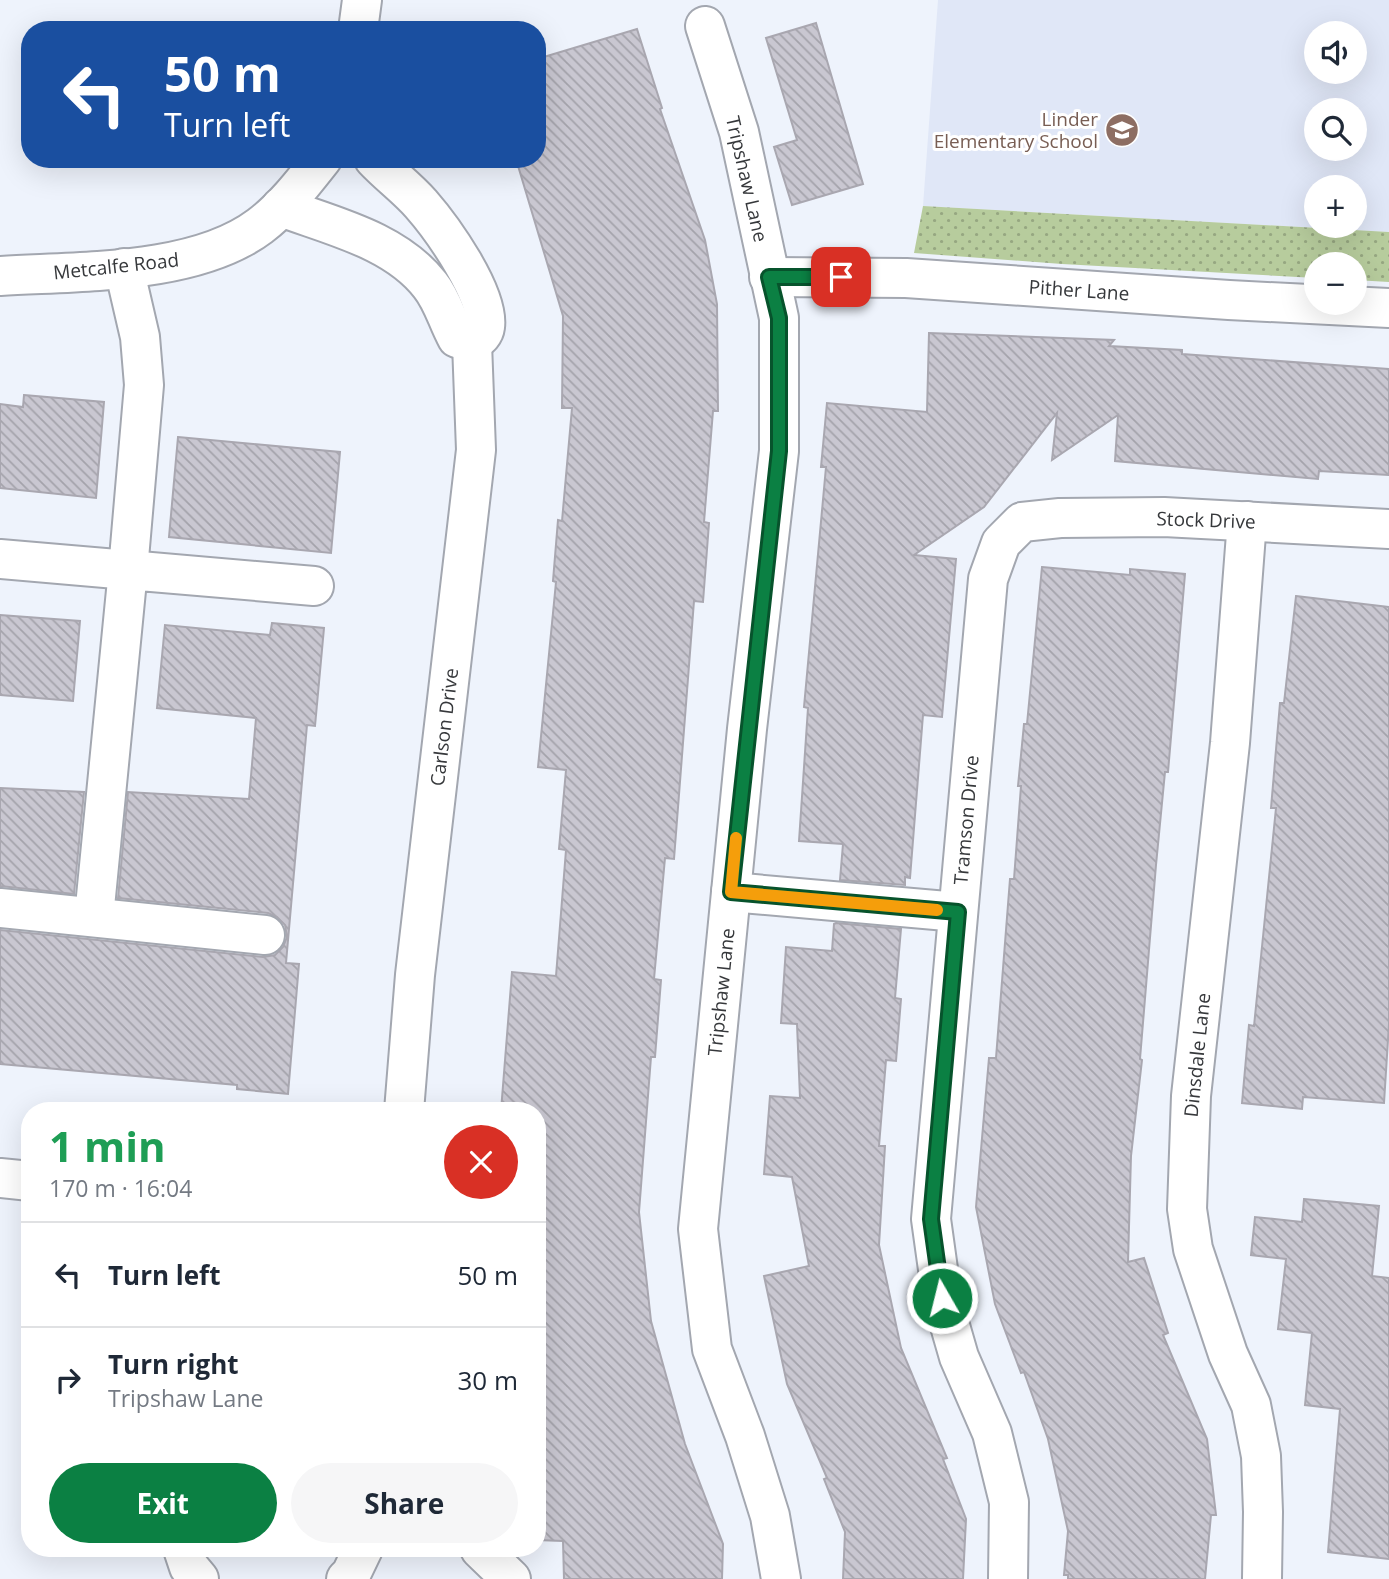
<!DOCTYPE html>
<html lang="en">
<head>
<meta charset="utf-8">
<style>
	:root { --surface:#fff; --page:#f6f6f7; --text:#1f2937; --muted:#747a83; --line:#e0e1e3; --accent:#0b8043 }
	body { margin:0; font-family:"Open Sans",sans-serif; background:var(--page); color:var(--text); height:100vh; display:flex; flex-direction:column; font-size:26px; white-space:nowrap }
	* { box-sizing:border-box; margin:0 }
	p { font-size:23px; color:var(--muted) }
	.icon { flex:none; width:38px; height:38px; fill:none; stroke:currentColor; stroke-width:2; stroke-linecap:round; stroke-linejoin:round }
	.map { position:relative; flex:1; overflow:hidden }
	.sheet { position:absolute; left:21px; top:1102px; width:525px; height:455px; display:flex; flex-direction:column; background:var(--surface); border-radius:28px; box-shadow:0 7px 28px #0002 }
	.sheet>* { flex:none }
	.hud { position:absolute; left:21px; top:21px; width:525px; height:147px; border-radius:28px; box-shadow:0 7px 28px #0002; background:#1a4fa0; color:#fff; overflow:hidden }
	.tools { position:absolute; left:1304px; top:21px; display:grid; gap:14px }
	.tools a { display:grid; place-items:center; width:63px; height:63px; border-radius:50%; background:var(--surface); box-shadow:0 7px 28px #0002; font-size:35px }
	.pin { position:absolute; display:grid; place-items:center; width:60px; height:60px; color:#fff; margin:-30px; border-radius:14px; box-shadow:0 4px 10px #0006 }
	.me { position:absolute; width:77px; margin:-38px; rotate:352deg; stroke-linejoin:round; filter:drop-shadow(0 0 5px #0008) }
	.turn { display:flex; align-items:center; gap:24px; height:147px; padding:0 28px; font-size:32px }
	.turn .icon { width:91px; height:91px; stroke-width:2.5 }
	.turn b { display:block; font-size:49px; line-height:60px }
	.round { display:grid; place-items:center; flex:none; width:74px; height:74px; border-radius:37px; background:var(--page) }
	.summary { display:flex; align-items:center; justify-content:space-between; height:119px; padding:0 28px }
	h1 { font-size:42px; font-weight:700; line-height:52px; color:#1e9e55 }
	.button { display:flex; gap:14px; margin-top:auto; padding:14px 28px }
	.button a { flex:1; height:80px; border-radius:42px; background:var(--accent); color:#fff; font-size:28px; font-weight:700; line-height:80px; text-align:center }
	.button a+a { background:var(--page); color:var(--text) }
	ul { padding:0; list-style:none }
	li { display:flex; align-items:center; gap:21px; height:105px; padding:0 28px; border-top:2px solid var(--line) }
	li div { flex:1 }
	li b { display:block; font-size:26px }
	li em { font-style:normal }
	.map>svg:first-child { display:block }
</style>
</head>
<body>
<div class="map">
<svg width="1389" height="1579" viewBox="0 0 1389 1579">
	<defs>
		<pattern id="grass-dots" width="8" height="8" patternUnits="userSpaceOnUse" patternTransform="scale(1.75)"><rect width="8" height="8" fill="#b7cc9d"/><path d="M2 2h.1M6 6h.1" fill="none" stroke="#96a781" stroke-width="1.8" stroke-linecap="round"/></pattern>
		<pattern id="building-back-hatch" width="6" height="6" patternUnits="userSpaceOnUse" patternTransform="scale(1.75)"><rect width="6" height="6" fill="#c9c7d1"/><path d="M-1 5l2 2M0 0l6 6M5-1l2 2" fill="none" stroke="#a4a3ab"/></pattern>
	</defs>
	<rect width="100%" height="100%" fill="#eef3fc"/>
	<path fill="#e0e7f7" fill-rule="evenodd" d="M 938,0 L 1389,0 L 1389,232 L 923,206 ZM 1316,33 L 1354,33 L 1354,72 L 1316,72 ZM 1316,110 L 1354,110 L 1354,149 L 1316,149 ZM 1316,187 L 1354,187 L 1354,226 L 1316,226 Z"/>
	<path fill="url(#grass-dots)" d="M 923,206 L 1389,232 L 1389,282 L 1355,280 L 1354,264 L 1316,264 L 1316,278 L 1062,264 L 914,253 Z"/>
	<g fill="url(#building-back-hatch)" stroke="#a9a7b0" stroke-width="2">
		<path d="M 816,23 L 863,184 L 792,205 L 774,147 L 797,140 L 766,38 Z"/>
		<path d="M 637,29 L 662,108 L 660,109 L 705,240 L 717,304 L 718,411 L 713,411 L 704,522 L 709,523 L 703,602 L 694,601 L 674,859 L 665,858 L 654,979 L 661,980 L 655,1057 L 651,1057 L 639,1212 L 651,1321 L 685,1444 L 723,1544 L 722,1579 L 564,1579 L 563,1541 L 537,1540 L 537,1111 L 501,1111 L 512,972 L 556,976 L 566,850 L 559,849 L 566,770 L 538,767 L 556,582 L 553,581 L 558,520 L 562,521 L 572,408 L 562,408 L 563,316 L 516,159 L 537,159 L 537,59 Z"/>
		<path d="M 929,333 L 1114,340 L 1109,346 L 1182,350 L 1182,354 L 1389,369 L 1389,475 L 1319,471 L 1318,479 L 1115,461 L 1118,415 L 1052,460 L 1057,413 L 984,507 L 914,555 L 956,559 L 942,717 L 923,715 L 910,878 L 905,877 L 905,885 L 840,880 L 843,844 L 799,841 L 808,708 L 804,707 L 826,467 L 821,467 L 827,403 L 927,412 Z"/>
		<path d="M 24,395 L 104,402 L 96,498 L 0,488 L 0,404 L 23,407 Z"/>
		<path d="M 178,437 L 340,452 L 331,553 L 169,537 Z"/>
		<path d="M 1042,567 L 1130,575 L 1130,569 L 1185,574 L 1168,772 L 1165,772 L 1156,865 L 1140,1059 L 1142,1060 L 1131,1156 L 1128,1262 L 1144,1258 L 1168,1333 L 1163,1335 L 1207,1439 L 1216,1515 L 1211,1515 L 1205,1579 L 1068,1579 L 1068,1575 L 1064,1575 L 1068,1531 L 1048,1439 L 1024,1372 L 1021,1373 L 995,1304 L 976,1207 L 989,1058 L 996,1058 L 1010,879 L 1014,879 L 1021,786 L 1018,786 L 1024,724 L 1027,724 Z"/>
		<path d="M 1296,596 L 1389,607 L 1389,1024 L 1384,1103 L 1303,1097 L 1302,1109 L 1242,1103 L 1249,1025 L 1254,1026 L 1276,808 L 1271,808 L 1280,703 L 1284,703 Z"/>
		<path d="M 0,615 L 80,621 L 73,701 L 0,695 Z"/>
		<path d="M 272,623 L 324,628 L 315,726 L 307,725 L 286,963 L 299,964 L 288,1094 L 237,1089 L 237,1085 L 0,1064 L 0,930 L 263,957 L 275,955 L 283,947 L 287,937 L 285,925 L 277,917 L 268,913 L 118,898 L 128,792 L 249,799 L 256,718 L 157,708 L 165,625 L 270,635 Z"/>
		<path d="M 0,788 L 84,792 L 74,894 L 0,886 Z"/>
		<path d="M 836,923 L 901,929 L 895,998 L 901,999 L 896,1061 L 886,1060 L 879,1146 L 885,1146 L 879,1245 L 901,1348 L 947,1458 L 943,1459 L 966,1519 L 963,1579 L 843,1579 L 845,1532 L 824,1479 L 827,1478 L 787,1384 L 764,1276 L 809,1266 L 792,1177 L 764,1174 L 770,1096 L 800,1098 L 797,1024 L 781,1023 L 786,947 L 832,951 L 834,924 Z"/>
		<path d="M 1304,1199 L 1379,1206 L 1372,1276 L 1389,1278 L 1389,1559 L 1328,1552 L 1340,1409 L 1305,1405 L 1312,1333 L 1278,1329 L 1286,1259 L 1251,1255 L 1255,1217 L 1302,1222 Z"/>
	</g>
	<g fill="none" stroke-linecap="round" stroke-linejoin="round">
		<g stroke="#a3a7b0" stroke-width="42">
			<g id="minor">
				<path d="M 705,26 L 739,132 L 779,318 L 779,451 L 747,729 L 698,1229 L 712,1349 L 745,1436 L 770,1516 L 781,1579"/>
				<path d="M 358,30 L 362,0"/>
				<path d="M 374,159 C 389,175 407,188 421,204 C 442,228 490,295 485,327 C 484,335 478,338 472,343"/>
				<path d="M 281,207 C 332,226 395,240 430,285 C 443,301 447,320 457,338 L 472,343"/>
				<path d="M 0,276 C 79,271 195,275 260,226 C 284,208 303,183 322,159"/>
				<path d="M 769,277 L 906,278 L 1229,300 L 1389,308"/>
				<path d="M 1247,521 L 1230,743 L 1191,1096 L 1187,1209 L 1193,1249 L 1228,1354 L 1251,1405 L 1261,1456 L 1263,1512 L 1262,1579"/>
				<path d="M 0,559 L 128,570 L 144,385 L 140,337 L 124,268"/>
				<path d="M 731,892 L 958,912"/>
				<path d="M 0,908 L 265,935"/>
				<path d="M 94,917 L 128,570 L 314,586"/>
				<path d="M 404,1111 L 415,975 L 476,450 L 472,343"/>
				<path d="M 0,1178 L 30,1181"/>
				<path d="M 183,1549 L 189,1567 L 199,1579"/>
				<path d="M 480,1549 L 511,1579"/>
				<path d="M 346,1579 L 351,1574 L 363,1549"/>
				<path d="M 1008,1579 L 1009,1502 L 992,1433 L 959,1357 L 942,1298 L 931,1219 L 988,579 L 1001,543 L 1022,522 L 1060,518 L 1164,517 L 1389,529"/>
			</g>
		</g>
		<use href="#minor" stroke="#fff" stroke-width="38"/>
	</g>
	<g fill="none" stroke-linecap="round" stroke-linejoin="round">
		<g stroke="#07532c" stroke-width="18">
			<path id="route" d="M 841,277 L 769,277 L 779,318 L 779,451 L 731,892 L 958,912 L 931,1219 L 942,1298"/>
		</g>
		<use href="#route" stroke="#0b8043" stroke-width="12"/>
		<path stroke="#f59e0b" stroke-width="12" d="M 736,838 L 731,892 L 937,910"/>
	</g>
	<defs>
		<g id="school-disc" transform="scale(1.75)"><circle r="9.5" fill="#8d6e63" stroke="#fff"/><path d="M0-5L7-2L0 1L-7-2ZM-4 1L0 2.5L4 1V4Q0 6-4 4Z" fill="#fff"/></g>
	</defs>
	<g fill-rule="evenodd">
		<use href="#school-disc" x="1122" y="130"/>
	</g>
	<g text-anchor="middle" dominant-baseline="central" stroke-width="6" stroke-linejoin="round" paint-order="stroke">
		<g font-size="19" fill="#785e54" stroke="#fff" text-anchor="end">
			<text x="1098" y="119">Linder<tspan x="1098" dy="22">Elementary School</tspan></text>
		</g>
		<g font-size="19" fill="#36383b" stroke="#fff">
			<text transform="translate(747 179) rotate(77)">Tripshaw Lane</text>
			<text transform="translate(116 266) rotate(-6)">Metcalfe Road</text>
			<text transform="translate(1079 290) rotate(4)">Pither Lane</text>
			<text transform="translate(1206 520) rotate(2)">Stock Drive</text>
			<text transform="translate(444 727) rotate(-83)">Carlson Drive</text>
			<text transform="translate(966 820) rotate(-85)">Tramson Drive</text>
			<text transform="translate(721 992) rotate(-84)">Tripshaw Lane</text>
			<text transform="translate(1197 1055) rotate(-84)">Dinsdale Lane</text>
		</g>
	</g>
</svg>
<div class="tools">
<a><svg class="icon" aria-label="sound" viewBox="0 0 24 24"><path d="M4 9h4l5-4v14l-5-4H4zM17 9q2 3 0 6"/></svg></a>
<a><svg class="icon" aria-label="search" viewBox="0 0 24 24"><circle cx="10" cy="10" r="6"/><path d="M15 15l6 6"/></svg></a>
<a>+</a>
<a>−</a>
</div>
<div class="pin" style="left:841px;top:277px;background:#d93025"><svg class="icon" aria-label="arrive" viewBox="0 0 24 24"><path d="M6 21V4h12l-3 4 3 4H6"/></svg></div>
<svg class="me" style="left:942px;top:1298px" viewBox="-20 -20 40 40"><circle r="17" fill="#0b8043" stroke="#fff" stroke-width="3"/><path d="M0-11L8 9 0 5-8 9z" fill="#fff"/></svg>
<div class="hud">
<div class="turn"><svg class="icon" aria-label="left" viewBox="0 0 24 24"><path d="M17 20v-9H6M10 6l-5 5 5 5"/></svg><div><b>50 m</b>Turn left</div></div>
</div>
<section class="sheet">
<div class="summary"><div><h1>1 min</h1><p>170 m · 16:04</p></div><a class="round" style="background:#d93025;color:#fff"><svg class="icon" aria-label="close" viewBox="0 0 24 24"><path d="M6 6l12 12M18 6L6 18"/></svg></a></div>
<ul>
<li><svg class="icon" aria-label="left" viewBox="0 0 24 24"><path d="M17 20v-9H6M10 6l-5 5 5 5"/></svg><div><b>Turn left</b></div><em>50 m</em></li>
<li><svg class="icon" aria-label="right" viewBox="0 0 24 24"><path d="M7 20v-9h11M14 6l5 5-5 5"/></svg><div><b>Turn right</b><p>Tripshaw Lane</p></div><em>30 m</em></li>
</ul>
<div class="button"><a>Exit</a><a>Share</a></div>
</section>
</div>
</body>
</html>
